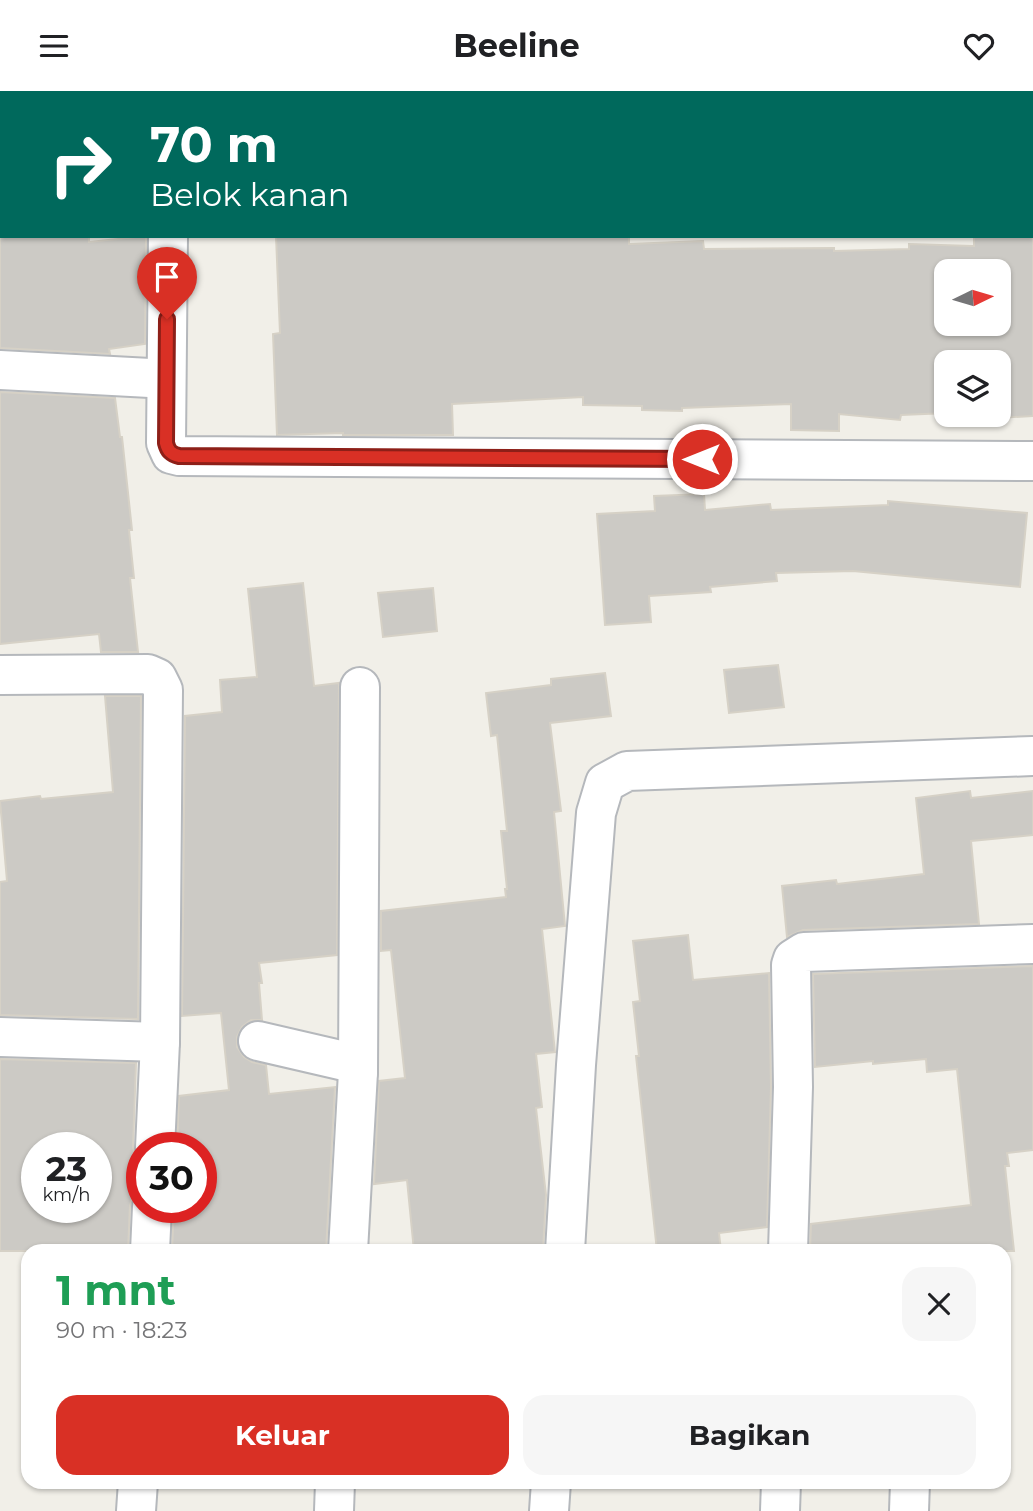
<!DOCTYPE html>
<html lang="id">
<head>
<meta charset="utf-8">
<style>
	:root { --surface:#fff; --page:#f6f6f6; --text:#202124; --muted:#757577; --accent:#d93025 }
	body { margin:0; font-family:Montserrat,sans-serif; background:var(--page); color:var(--text); height:100vh; display:flex; flex-direction:column; font-size:26px; white-space:nowrap }
	* { box-sizing:border-box; margin:0 }
	p { font-size:23px; color:var(--muted) }
	.icon { flex:none; width:38px; height:38px; fill:none; stroke:currentColor; stroke-width:2; stroke-linecap:round; stroke-linejoin:round }
	.map { position:relative; flex:1; overflow:hidden }
	.side { position:absolute; left:21px; top:1153px; width:990px; height:245px; display:flex; flex-direction:column; background:var(--surface); border-radius:21px; box-shadow:0 2px 5px #0004 }
	.side>* { flex:none }
	.guide { position:absolute; left:0px; top:0px; width:1034px; height:147px; box-shadow:0 2px 5px #0004; background:#00695c; color:#fff; overflow:hidden }
	.needle { width:46px; rotate:85deg }
	.fabs { position:absolute; left:934px; top:168px; display:grid; gap:14px }
	.fabs a { display:grid; place-items:center; width:77px; height:77px; border-radius:14px; background:var(--surface); box-shadow:0 2px 5px #0004; font-size:35px }
	.speed { position:absolute; left:21px; top:1041px; display:flex; gap:14px; font-size:35px; font-weight:700; text-align:center }
	.speed>* { display:grid; place-content:center; width:91px; height:91px; border-radius:50%; background:var(--surface); box-shadow:0 2px 5px #0004; line-height:1 }
	.speed small { font-size:18px; font-weight:400 }
	.speed .limit { border:10px solid #d22; background:#fff; color:#111 }
	.pin { position:absolute; display:grid; place-items:center; width:60px; height:60px; color:#fff; margin:-72px -30px; border-radius:50% 50% 50% 0; rotate:-45deg; box-shadow:0 0 7px #0007 }
	.pin .icon { rotate:45deg }
	.me { position:absolute; width:77px; margin:-38px; rotate:270deg; stroke-linejoin:round; filter:drop-shadow(0 0 5px #0008) }
	.turn { display:flex; align-items:center; gap:24px; height:147px; padding:0 35px; font-size:32px }
	.turn .icon { width:91px; height:91px; stroke-width:2.5 }
	.turn b { display:block; font-size:49px; line-height:60px }
	.round { display:grid; place-items:center; flex:none; width:74px; height:74px; border-radius:21px; background:var(--page) }
	.overview { display:flex; align-items:center; justify-content:space-between; height:119px; padding:0 35px }
	h1 { font-size:42px; font-weight:700; line-height:52px; color:#1e9e55 }
	.action { display:flex; gap:14px; margin-top:auto; padding:14px 35px }
	.action a { flex:1; height:80px; border-radius:21px; background:var(--accent); color:#fff; font-size:28px; font-weight:700; line-height:80px; text-align:center }
	.action a+a { background:var(--page); color:var(--text) }
	header { display:flex; justify-content:space-between; align-items:center; height:91px; padding:0 35px; background:var(--surface); font-size:32px; font-weight:700 }
	.map>svg:first-child { display:block }
</style>
</head>
<body>
<header><svg class="icon" aria-label="menu" viewBox="0 0 24 24"><path d="M4 6h16M4 12h16M4 18h16"/></svg>Beeline<svg class="icon" aria-label="heart" viewBox="0 0 24 24"><path d="M12 20l-8-8c-3-5 5-10 8-4 3-6 11-1 8 4z"/></svg></header>
<div class="map">
<svg width="1033" height="1420" viewBox="0 0 1033 1420">
	<rect width="100%" height="100%" fill="#f1efe8"/>
	<g fill="#cccac5" stroke="#d6d1c6" stroke-width="2" fill-rule="evenodd">
		<path d="M 0,145 L 89,145 L 89,151 L 146,145 L 145,253 L 109,258 L 110,263 L 0,257 Z"/>
		<path d="M 276,145 L 629,145 L 629,153 L 703,150 L 704,158 L 834,157 L 834,160 L 909,158 L 909,153 L 974,155 L 974,145 L 1033,145 L 1033,325 L 978,328 L 978,324 L 999,324 L 999,271 L 947,271 L 947,322 L 901,324 L 900,329 L 839,323 L 839,340 L 791,339 L 791,313 L 682,317 L 682,320 L 642,319 L 642,315 L 583,314 L 583,306 L 452,313 L 453,344 L 343,344 L 343,342 L 277,344 L 273,243 L 280,242 ZM 947,180 L 999,180 L 999,233 L 947,233 Z"/>
		<path d="M 0,301 L 115,307 L 120,346 L 122,346 L 132,439 L 129,439 L 134,487 L 130,487 L 138,561 L 101,561 L 99,543 L 0,553 Z"/>
		<path d="M 704,403 L 705,419 L 770,413 L 771,419 L 888,414 L 888,410 L 1027,422 L 1020,496 L 853,480 L 776,482 L 777,490 L 710,496 L 711,501 L 649,505 L 651,531 L 605,534 L 597,423 L 655,420 L 654,405 Z"/>
		<path d="M 303,492 L 314,595 L 339,592 L 337,864 L 259,872 L 262,892 L 259,892 L 262,929 L 251,929 L 242,936 L 237,946 L 237,956 L 244,966 L 252,971 L 266,974 L 269,1003 L 335,996 L 326,1160 L 172,1160 L 174,1116 L 201,1116 L 201,1057 L 177,1057 L 179,1005 L 229,999 L 221,922 L 182,925 L 185,625 L 222,621 L 220,589 L 257,586 L 248,498 Z"/>
		<path d="M 433,497 L 437,540 L 383,546 L 378,502 Z"/>
		<path d="M 778,574 L 784,616 L 729,622 L 724,579 Z"/>
		<path d="M 605,582 L 611,625 L 550,632 L 561,720 L 554,721 L 565,835 L 542,838 L 555,961 L 536,963 L 542,1016 L 536,1017 L 546,1104 L 543,1160 L 414,1160 L 407,1089 L 374,1093 L 379,990 L 405,987 L 391,859 L 381,860 L 381,820 L 506,806 L 505,798 L 507,798 L 501,740 L 507,740 L 497,644 L 491,645 L 486,602 L 551,594 L 551,588 Z"/>
		<path d="M 105,605 L 141,605 L 138,928 L 0,924 L 0,791 L 7,790 L 0,710 L 40,705 L 41,708 L 113,701 Z"/>
		<path d="M 970,700 L 971,707 L 1033,700 L 1033,744 L 971,750 L 979,833 L 803,839 L 787,846 L 782,795 L 836,789 L 837,793 L 924,783 L 916,707 Z"/>
		<path d="M 688,844 L 693,889 L 769,882 L 771,996 L 767,1136 L 719,1142 L 721,1160 L 657,1160 L 636,965 L 639,965 L 633,911 L 640,910 L 633,850 Z"/>
		<path d="M 1033,875 L 1033,1059 L 1007,1062 L 1009,1075 L 1005,1075 L 1014,1160 L 810,1160 L 811,1133 L 971,1114 L 957,978 L 927,981 L 926,968 L 873,973 L 873,970 L 815,976 L 813,883 Z"/>
		<path d="M 0,968 L 136,972 L 133,1056 L 135,1066 L 142,1074 L 142,1097 L 134,1104 L 130,1114 L 128,1160 L 0,1160 ZM 37,1057 L 96,1057 L 96,1116 L 37,1116 Z"/>
	</g>
	<g fill="none" stroke-linecap="round" stroke-linejoin="round">
		<g stroke="#b5b8bc" stroke-width="42">
			<g id="minor">
				<path d="M 166,0 L 166,2"/>
				<path d="M 839,2 L 839,0"/>
				<path d="M 1032,105 L 1033,105"/>
				<path d="M 168,145 L 166,352 L 171,363 L 179,365 L 1033,370"/>
				<path d="M 0,279 L 150,287 L 166,284"/>
				<path d="M 0,584 L 148,583 L 157,587 L 163,599 L 160,951 L 155,1057"/>
				<path d="M 0,946 L 160,951"/>
				<path d="M 258,950 L 353,972 L 358,981"/>
				<path d="M 150,1160 L 152,1116"/>
				<path d="M 348,1160 L 358,981 L 360,596"/>
				<path d="M 565,1160 L 576,974 L 596,722 L 605,692 L 627,680 L 1033,665"/>
				<path d="M 788,1160 L 793,996 L 791,874 L 793,868 L 804,861 L 1033,853"/>
				<path d="M 136,1420 L 138,1391"/>
				<path d="M 334,1420 L 335,1391"/>
				<path d="M 549,1420 L 551,1391"/>
				<path d="M 780,1420 L 781,1391"/>
				<path d="M 909,1420 L 910,1391"/>
			</g>
		</g>
		<use href="#minor" stroke="#fff" stroke-width="38"/>
	</g>
	<g fill="none" stroke-linecap="round" stroke-linejoin="round">
		<g stroke="#8d1f18" stroke-width="18">
			<path id="route" d="M 167,228 L 166,352 C 168,360 171,363 179,365 L 702,368"/>
		</g>
		<use href="#route" stroke="#d93025" stroke-width="12"/>
	</g>
</svg>
<div class="fabs">
<a><svg class="needle" viewBox="-14 -14 28 28"><path d="M0-13l5 13h-10z" fill="#e53935"/><path d="M0 13l5-13h-10z" fill="#757577"/></svg></a>
<a><svg class="icon" aria-label="layers" viewBox="0 0 24 24"><path d="M12 4l9 5-9 5-9-5zM3 14l9 5 9-5"/></svg></a>
</div>
<div class="speed"><div>23<small>km/h</small></div><div class="limit">30</div></div>
<div class="pin" style="left:167px;top:228px;background:#d93025"><svg class="icon" aria-label="arrive" viewBox="0 0 24 24"><path d="M6 21V4h12l-3 4 3 4H6"/></svg></div>
<svg class="me" style="left:702px;top:368px" viewBox="-20 -20 40 40"><circle r="17" fill="#d93025" stroke="#fff" stroke-width="3"/><path d="M0-11L8 9 0 5-8 9z" fill="#fff"/></svg>
<div class="guide">
<div class="turn"><svg class="icon" aria-label="right" viewBox="0 0 24 24"><path d="M7 20v-9h11M14 6l5 5-5 5"/></svg><div><b>70 m</b>Belok kanan</div></div>
</div>
<section class="side">
<div class="overview"><div><h1>1 mnt</h1><p>90 m · 18:23</p></div><a class="round"><svg class="icon" aria-label="close" viewBox="0 0 24 24"><path d="M6 6l12 12M18 6L6 18"/></svg></a></div>
<div class="action"><a>Keluar</a><a>Bagikan</a></div>
</section>
</div>
</body>
</html>
